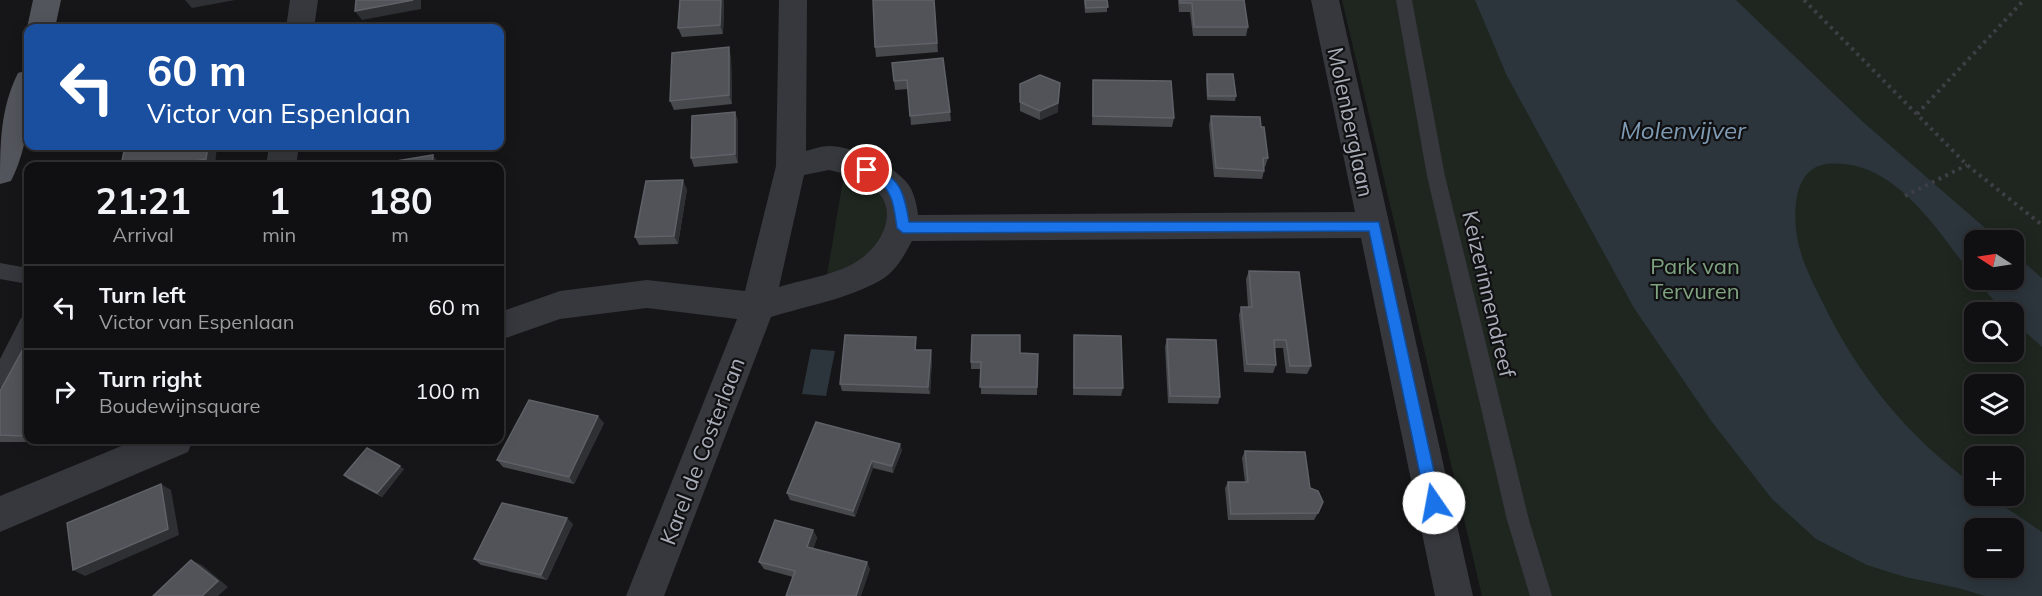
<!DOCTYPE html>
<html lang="en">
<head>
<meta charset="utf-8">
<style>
	:root { --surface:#101012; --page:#1e1e20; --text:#f1f3f6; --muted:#9c9d9f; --line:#303032 }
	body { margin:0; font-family:Mulish,sans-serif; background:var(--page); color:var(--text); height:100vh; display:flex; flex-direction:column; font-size:22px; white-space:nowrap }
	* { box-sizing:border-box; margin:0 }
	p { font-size:20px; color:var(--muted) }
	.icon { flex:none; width:33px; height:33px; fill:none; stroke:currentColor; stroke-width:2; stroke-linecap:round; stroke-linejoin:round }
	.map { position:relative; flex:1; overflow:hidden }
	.details { position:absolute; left:24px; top:162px; width:480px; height:282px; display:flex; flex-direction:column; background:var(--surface); border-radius:12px; box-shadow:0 3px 15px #0003,0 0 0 2px var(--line) }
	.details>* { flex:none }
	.guide { position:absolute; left:24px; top:24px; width:480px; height:126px; border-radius:12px; box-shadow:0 3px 15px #0003,0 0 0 2px var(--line); background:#1a4fa0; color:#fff; overflow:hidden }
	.needle { width:39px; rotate:282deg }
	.buttons { position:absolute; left:1964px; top:230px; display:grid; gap:12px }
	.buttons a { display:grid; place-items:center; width:60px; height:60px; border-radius:12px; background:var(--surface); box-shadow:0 3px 15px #0003,0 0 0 2px var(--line); font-size:30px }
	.pin { position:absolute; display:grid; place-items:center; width:51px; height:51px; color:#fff; margin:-26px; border:3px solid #fff; border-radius:50%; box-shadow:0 2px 6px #0007 }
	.me { position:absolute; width:66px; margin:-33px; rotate:348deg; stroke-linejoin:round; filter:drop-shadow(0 0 4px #0008) }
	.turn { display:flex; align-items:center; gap:21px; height:126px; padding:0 24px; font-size:27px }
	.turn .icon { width:78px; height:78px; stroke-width:2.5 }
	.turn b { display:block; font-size:42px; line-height:51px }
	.eta { display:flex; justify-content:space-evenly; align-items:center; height:102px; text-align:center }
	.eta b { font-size:36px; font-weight:700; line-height:42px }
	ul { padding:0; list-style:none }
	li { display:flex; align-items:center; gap:18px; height:84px; padding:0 24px; border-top:2px solid var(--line) }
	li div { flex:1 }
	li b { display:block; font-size:22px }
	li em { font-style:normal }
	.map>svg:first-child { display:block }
</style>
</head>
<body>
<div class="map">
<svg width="2042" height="596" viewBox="0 0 2042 596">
	<rect width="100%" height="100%" fill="#161618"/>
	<g fill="#1e261f" fill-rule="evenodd">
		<path d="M 1342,0 L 2042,0 L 2042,596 L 1482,596 ZM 1974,240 L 2013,240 L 2013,279 L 1974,279 ZM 1974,312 L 2013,312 L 2013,351 L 1974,351 ZM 1974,384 L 2013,384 L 2013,423 L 1974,423 ZM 1974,456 L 2013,456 L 2013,495 L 1974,495 ZM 1974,528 L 2013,528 L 2013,567 L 1974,567 Z"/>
		<path d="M 845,168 L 876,188 L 886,202 L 889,216 L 886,231 L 869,257 L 826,281 Z"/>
	</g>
	<g fill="#2c353c" fill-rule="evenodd">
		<path d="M 1475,0 L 1736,0 L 1863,122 L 1999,240 L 1974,240 L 1974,278 C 1942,236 1901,169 1844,164 C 1833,163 1822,163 1813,169 C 1793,182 1794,217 1797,237 C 1801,260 1812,281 1822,301 C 1857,375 1908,437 1974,485 L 1974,495 L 1987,495 L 2042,532 L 2042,596 L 1985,596 L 1958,588 L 1905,577 L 1867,565 L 1816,539 L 1772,499 L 1712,422 L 1634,308 L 1507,76 ZM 1974,528 L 2013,528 L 2013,567 L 1974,567 Z"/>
		<path d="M 2013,253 L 2042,278 L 2042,347 L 2013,321 L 2013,312 L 2004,312 L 1975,279 L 2013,279 Z"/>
		<path d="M 811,349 L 835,351 L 826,396 L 802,394 Z"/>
	</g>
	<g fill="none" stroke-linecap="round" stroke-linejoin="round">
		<g stroke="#3d3f44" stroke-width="4" stroke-dasharray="3 4.5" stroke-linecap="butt">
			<path d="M 1804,0 L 1967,165 L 2042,225"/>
			<path d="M 1917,114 L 2024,0"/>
			<path d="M 1905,196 L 1967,165"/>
		</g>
		<g fill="#37383d" fill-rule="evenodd">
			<path d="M 1396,0 L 1412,0 L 1445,176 L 1529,520 L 1552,596 L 1530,596 L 1507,520 L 1427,176 Z"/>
			<path d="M 0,263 L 28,268 L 28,284 L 0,279 Z"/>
			<path d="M 28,315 L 28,343 L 7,385 L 0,388 L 0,359 L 21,318 Z"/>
		</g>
		<g fill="#37383d" fill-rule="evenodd">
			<path d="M 290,0 L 318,0 L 314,28 L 286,28 Z"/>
			<path d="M 779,0 L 807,0 L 806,151 C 813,149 822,146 829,146 C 856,147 892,164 908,184 C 914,192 917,205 918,215 L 1355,212 L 1311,0 L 1339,0 L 1473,596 L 1435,596 L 1361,238 L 912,241 C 904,256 896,271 881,280 C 848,299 806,306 771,317 L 664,596 L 626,596 L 737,319 L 647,308 L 560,319 L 500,340 L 500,312 L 560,291 L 647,280 L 745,291 L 776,166 ZM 829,170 C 843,173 860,178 872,187 C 901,208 883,244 859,260 C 837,275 804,279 779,287 L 804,175 Z"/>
			<path d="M 269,146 L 299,146 L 296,166 L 266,166 Z"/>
			<path d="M 136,440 L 193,440 L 188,452 L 0,532 L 0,496 Z"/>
		</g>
		<g fill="#53555c" fill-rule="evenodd">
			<path d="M 33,0 L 61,0 L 55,28 L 28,28 L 28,31 L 27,28 Z"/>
			<path d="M 28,70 C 32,106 28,147 11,181 L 0,184 C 0,145 0,109 18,73 Z"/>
		</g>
	</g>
	<g fill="#47494d">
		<path d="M 680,0 L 724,0 L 723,34 L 682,37 L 678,28 Z"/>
		<path d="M 934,0 L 938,52 L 876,57 L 875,47 Z"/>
		<path d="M 1084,0 L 1107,0 L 1107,12 L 1085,13 Z"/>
		<path d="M 1178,0 L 1244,0 L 1248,27 L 1246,36 L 1193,36 L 1190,12 L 1179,12 Z"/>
		<path d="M 731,57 L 732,104 L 674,110 L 670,101 Z"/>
		<path d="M 892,63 L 950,112 L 951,121 L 911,125 L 908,89 L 895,90 Z"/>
		<path d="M 1207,74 L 1236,96 L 1235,101 L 1207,100 L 1206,79 Z"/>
		<path d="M 1093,80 L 1174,118 L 1172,127 L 1092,125 Z"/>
		<path d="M 1020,84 L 1058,112 L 1040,120 L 1020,111 Z"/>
		<path d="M 735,112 L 738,121 L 738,163 L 694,167 L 691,158 Z"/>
		<path d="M 1211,116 L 1261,127 L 1268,158 L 1265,167 L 1264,167 L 1264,171 L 1262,179 L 1214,177 L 1209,125 Z"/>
		<path d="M 341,146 L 381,146 L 381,147 L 345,150 Z"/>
		<path d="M 687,189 L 678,244 L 639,245 L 635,237 Z"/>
		<path d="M 1249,271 L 1311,366 L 1307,374 L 1286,373 L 1283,348 L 1274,348 L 1276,365 L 1273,373 L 1244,372 L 1239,315 L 1241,307 L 1248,307 L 1246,279 Z"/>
		<path d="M 1074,335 L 1123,388 L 1121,396 L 1073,395 Z"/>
		<path d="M 916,337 L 916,350 L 932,358 L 930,394 L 842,391 L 840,384 Z"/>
		<path d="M 1167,339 L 1220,397 L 1218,404 L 1168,403 L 1165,347 Z"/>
		<path d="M 28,340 L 28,440 L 35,440 L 34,442 L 0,442 L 0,391 Z"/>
		<path d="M 1020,353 L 1038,354 L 1037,395 L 981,394 L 981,369 L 971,369 L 971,362 Z"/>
		<path d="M 604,423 L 574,484 L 503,467 L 497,460 Z"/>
		<path d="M 902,450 L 893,473 L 873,468 L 855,517 L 790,500 L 787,493 Z"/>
		<path d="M 1245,451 L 1310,488 L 1318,513 L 1314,520 L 1228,520 L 1225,488 L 1228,482 L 1245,482 L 1242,458 Z"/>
		<path d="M 404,469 L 382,497 L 348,479 L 344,475 Z"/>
		<path d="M 573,524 L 547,580 L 481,565 L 474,559 Z"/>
		<path d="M 813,530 L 817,538 L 813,549 L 867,562 L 870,570 L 793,577 L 764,569 L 759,562 Z"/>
	</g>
	<g fill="#2f3033">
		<path d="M 185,0 L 235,0 L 192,8 Z"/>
		<path d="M 413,0 L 421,0 L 421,9 L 362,20 L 355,11 Z"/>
		<path d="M 721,0 L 724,0 L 723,34 L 720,25 Z"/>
		<path d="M 729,47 L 731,57 L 732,104 L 729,95 Z"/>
		<path d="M 1060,83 L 1058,112 L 1040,120 L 1040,111 Z"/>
		<path d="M 735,112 L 738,121 L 738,163 L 735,154 Z"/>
		<path d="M 208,146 L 217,146 L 215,166 L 165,166 Z"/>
		<path d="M 433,155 L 439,164 L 439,166 L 432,166 Z"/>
		<path d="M 683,180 L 687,189 L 678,244 L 674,236 Z"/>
		<path d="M 931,350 L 932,358 L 930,394 L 928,387 Z"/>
		<path d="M 598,416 L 604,423 L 574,484 L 569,477 Z"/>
		<path d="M 28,423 L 28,439 L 22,436 Z"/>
		<path d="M 900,444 L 902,450 L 893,473 L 892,466 Z"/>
		<path d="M 872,461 L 873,468 L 855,517 L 853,511 Z"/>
		<path d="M 400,466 L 404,469 L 382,497 L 377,493 Z"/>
		<path d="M 161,484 L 171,490 L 179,535 L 85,576 L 73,570 Z"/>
		<path d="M 567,518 L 573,524 L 547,580 L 541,575 Z"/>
		<path d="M 813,530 L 817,538 L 811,555 L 807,547 Z"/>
		<path d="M 191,560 L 202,565 L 228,587 L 218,596 L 202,596 Z"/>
		<path d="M 867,562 L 870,570 L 861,596 L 856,596 Z"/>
	</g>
	<g fill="#525359" stroke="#5f6168" stroke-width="1.5">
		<path d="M 356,0 L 413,0 L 355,11 Z"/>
		<path d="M 680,0 L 721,0 L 720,25 L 678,28 Z"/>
		<path d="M 873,0 L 934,0 L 937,43 L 875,47 Z"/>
		<path d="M 1085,0 L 1107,0 L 1108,7 L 1086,8 Z"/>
		<path d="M 1180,0 L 1244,0 L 1248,27 L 1194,27 L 1192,3 L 1180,3 Z"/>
		<path d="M 403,26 L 403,28 L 390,28 Z"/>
		<path d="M 729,47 L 729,95 L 670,101 L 672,53 Z"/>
		<path d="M 943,58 L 950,112 L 910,116 L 907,80 L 894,81 L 892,63 Z"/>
		<path d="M 1207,74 L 1233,74 L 1236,96 L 1208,96 Z"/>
		<path d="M 1040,75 L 1060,83 L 1058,103 L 1040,111 L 1020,102 L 1020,84 Z"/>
		<path d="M 1093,80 L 1171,81 L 1174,118 L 1093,116 Z"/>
		<path d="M 735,112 L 735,154 L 691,158 L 692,116 Z"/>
		<path d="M 1211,116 L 1260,117 L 1261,127 L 1264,127 L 1268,158 L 1263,158 L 1264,171 L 1216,168 Z"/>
		<path d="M 125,146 L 208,146 L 206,159 L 165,166 L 121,166 Z"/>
		<path d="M 433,155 L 432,166 L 366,166 Z"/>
		<path d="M 683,180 L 674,236 L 635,237 L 646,181 Z"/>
		<path d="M 1249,271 L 1299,272 L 1311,366 L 1290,366 L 1286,340 L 1274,340 L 1276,365 L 1247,364 L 1241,307 L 1252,307 Z"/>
		<path d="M 845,335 L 916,337 L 915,350 L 931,350 L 928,387 L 840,384 Z"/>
		<path d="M 972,335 L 1020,335 L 1020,353 L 1038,354 L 1037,387 L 980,387 L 981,362 L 971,362 Z"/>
		<path d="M 1074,335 L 1121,336 L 1123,388 L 1074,388 Z"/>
		<path d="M 1167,339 L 1216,340 L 1220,397 L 1170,396 Z"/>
		<path d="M 28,340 L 28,423 L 22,436 L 0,435 L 0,391 Z"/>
		<path d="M 529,400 L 598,416 L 569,477 L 497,460 Z"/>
		<path d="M 816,422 L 900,444 L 892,466 L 872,461 L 853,511 L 787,493 Z"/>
		<path d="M 367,448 L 400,466 L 377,493 L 344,475 Z"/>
		<path d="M 1245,451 L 1305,452 L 1310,488 L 1318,491 L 1323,502 L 1318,513 L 1231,514 L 1228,482 L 1248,482 Z"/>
		<path d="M 161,484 L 168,529 L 73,570 L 67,523 Z"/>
		<path d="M 502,503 L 567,518 L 541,575 L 474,559 Z"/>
		<path d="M 775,520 L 813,530 L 807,547 L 867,562 L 856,596 L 786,596 L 795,571 L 759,562 Z"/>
		<path d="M 191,560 L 218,581 L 202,596 L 153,596 Z"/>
	</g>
	<path fill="#1a73e8" stroke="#114b97" stroke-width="1.5" d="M 867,165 C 900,176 904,191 909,222 L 1379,222 L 1441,503 L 1439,508 L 1434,510 L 1428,508 L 1426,503 L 1369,231 L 903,233 L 897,228 C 894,210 894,191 877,181 C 871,177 865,176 861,170 L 863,167 Z"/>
	<g text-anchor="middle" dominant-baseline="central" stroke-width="4.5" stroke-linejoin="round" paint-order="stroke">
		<g font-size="22" fill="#a8adb8" stroke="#111113">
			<text transform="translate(1351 122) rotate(78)">Molenberglaan</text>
			<text transform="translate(1489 294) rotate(77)">Keizerinnendreef</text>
			<text transform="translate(702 451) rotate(-69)">Karel de Costerlaan</text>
		</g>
		<g font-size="22" fill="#7fa381" stroke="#111113">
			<text x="1695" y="266">Park van<tspan x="1695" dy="25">Tervuren</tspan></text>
		</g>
		<g font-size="24" font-style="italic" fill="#7f9bb3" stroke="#111113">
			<text x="1683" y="130">Molenvijver</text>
		</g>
	</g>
</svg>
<div class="buttons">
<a><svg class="needle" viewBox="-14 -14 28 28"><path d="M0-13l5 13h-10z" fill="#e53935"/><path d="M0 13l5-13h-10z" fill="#9c9d9f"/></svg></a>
<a><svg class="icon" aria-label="search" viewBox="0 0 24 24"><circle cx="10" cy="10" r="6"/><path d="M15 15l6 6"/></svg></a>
<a><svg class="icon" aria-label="layers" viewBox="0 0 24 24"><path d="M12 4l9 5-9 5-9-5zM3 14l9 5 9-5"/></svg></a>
<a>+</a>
<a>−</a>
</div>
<div class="pin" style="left:867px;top:170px;background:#d93025"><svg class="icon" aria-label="arrive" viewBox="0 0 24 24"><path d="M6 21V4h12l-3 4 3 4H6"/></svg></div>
<svg class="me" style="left:1434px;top:503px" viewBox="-20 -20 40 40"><circle r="19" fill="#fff"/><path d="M0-13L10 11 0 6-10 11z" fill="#1a73e8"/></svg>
<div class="guide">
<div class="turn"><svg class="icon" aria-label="left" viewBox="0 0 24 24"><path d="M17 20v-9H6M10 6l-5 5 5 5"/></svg><div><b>60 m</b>Victor van Espenlaan</div></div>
</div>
<section class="details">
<div class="eta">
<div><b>21:21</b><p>Arrival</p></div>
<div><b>1</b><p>min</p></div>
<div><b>180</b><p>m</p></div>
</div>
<ul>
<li><svg class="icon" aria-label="left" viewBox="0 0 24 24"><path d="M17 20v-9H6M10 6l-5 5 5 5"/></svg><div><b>Turn left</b><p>Victor van Espenlaan</p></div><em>60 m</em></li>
<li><svg class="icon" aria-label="right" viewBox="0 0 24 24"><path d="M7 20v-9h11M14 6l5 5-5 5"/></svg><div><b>Turn right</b><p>Boudewijnsquare</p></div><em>100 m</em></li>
</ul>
</section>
</div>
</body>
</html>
